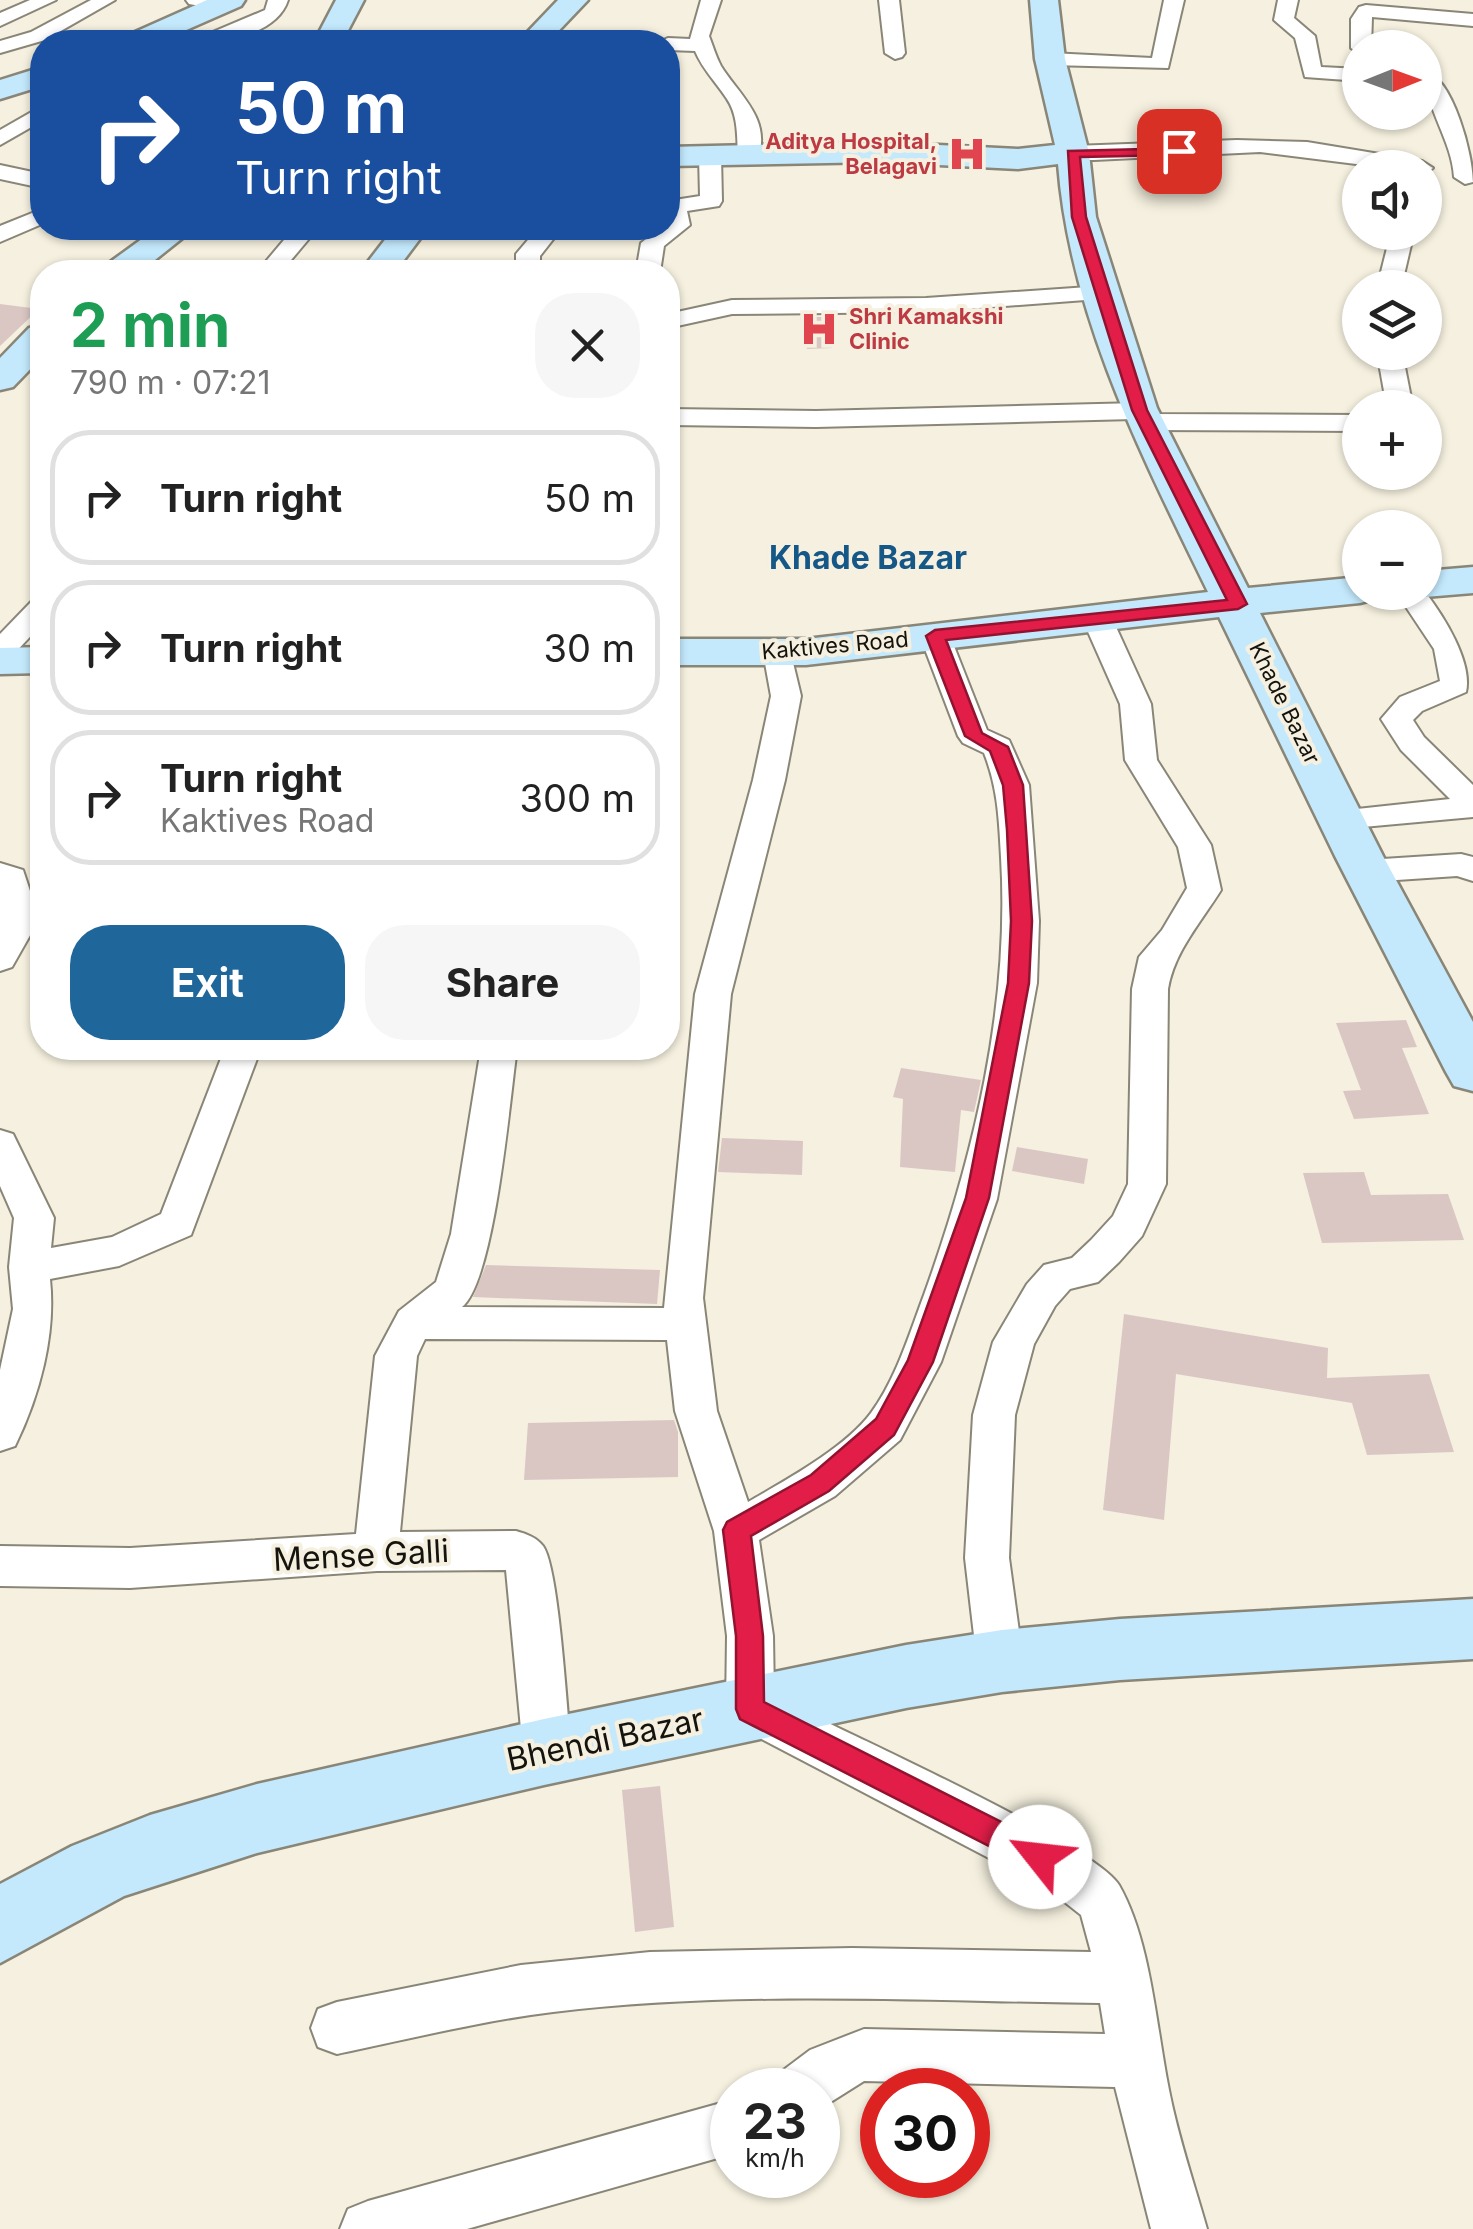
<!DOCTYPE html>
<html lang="en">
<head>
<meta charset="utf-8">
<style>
	:root { --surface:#fff; --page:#f6f6f6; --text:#222; --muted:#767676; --line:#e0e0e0; --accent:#1f669a }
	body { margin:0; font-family:Inter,sans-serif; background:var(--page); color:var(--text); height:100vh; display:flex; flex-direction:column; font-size:38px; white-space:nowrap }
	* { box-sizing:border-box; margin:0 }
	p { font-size:32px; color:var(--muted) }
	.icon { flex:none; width:55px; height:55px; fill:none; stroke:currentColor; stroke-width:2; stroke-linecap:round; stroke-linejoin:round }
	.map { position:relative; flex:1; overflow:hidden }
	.sheet { position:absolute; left:30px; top:260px; width:650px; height:800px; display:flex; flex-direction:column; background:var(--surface); border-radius:40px; box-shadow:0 2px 8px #0004 }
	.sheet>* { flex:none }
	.banner { position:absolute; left:30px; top:30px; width:650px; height:210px; border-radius:40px; box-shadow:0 2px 8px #0004; background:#1a4fa0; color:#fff; overflow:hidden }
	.needle { width:65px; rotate:89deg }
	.buttons { position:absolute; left:1342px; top:30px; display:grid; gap:20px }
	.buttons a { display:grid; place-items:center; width:100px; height:100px; border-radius:50%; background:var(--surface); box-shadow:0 2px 8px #0004; font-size:50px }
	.speed { position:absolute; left:710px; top:2068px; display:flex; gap:20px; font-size:50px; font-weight:700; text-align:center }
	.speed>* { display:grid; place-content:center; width:130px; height:130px; border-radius:50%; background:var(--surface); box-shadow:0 2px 8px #0004; line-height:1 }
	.speed small { font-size:25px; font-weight:400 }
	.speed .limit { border:15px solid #d22; background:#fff; color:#111 }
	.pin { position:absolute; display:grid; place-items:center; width:85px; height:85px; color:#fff; margin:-42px; border-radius:20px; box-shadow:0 5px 15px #0006 }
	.me { position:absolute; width:110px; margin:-55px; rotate:299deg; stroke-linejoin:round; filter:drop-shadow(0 0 8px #0008) }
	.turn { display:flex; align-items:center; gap:35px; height:210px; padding:0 40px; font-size:45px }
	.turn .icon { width:130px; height:130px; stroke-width:2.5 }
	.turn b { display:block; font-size:70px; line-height:85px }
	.round { display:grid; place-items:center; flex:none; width:105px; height:105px; border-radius:40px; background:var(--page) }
	.summary { display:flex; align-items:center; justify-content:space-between; height:170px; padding:0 40px }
	h1 { font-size:60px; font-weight:700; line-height:75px; color:#1e9e55 }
	.button { display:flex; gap:20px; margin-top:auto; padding:20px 40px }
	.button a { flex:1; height:115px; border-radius:40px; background:var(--accent); color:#fff; font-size:40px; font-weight:700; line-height:115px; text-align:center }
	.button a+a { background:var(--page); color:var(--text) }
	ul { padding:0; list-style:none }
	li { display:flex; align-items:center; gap:30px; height:135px; margin:0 20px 15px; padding:0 20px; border:5px solid var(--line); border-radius:40px }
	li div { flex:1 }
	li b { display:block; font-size:38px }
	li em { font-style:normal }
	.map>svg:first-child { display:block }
</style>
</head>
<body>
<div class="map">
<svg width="1473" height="2229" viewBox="0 0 1473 2229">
	<rect width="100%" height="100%" fill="#f5f0df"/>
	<g fill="#dac7c4">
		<path d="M 0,304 L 39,309 L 0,346 Z"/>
		<path d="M 800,317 L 825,317 L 832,348 L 807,349 Z"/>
		<path d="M 1406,1020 L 1417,1047 L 1402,1048 L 1429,1114 L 1354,1119 L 1343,1091 L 1361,1090 L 1336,1023 Z"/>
		<path d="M 901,1068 L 981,1080 L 974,1112 L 961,1110 L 955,1172 L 900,1167 L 903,1099 L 893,1097 Z"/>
		<path d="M 722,1138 L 803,1141 L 802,1175 L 718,1172 Z"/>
		<path d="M 1017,1147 L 1088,1159 L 1084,1184 L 1012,1171 Z"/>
		<path d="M 1364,1172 L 1371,1195 L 1448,1194 L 1464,1240 L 1322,1243 L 1303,1173 Z"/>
		<path d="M 486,1265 L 660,1270 L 657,1304 L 473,1297 Z"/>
		<path d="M 1124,1314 L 1328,1348 L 1327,1378 L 1429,1374 L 1454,1452 L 1367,1455 L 1352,1403 L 1176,1374 L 1164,1520 L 1103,1510 Z"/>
		<path d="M 674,1420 L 678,1432 L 678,1477 L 524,1480 L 528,1423 Z"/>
		<path d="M 660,1786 L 674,1927 L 635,1932 L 622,1790 Z"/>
	</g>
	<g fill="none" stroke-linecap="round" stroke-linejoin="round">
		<g stroke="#8a8677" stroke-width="4">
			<g id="street">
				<path d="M 30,0 L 56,0 L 0,26 L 0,13 Z"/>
				<path d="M 91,0 L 115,0 L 45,40 L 0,53 L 0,41 L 31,32 Z"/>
				<path d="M 186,0 L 230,0 L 233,4 L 223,10 L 189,4 Z"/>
				<path d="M 268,0 L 288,0 C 277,35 221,44 189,42 L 265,10 Z"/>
				<path d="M 701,0 L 721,0 L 709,36 C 713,46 716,57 721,66 C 739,95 773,120 757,160 L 749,162 L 738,155 C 737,136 738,115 727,99 C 716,82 703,70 695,51 L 668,50 L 668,42 L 659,42 L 668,38 L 690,39 Z"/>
				<path d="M 879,0 L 899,0 L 905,53 L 902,57 L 895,59 L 885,53 Z"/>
				<path d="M 1164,0 L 1184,0 L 1168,68 L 1050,65 L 1040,59 L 1050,53 L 1152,58 Z"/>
				<path d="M 1278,0 L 1298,0 L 1294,18 L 1315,36 L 1321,67 L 1360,69 L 1360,81 L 1305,77 L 1295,38 L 1274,20 Z"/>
				<path d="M 1366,5 L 1473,14 L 1473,26 L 1372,17 L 1371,48 L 1360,48 L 1360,54 L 1351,48 L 1351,19 L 1359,7 Z"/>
				<path d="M 592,36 L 628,36 L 638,42 L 582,42 Z"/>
				<path d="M 1425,71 C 1453,78 1473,155 1473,182 L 1465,184 L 1454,177 C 1452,140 1425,109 1425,71 Z"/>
				<path d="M 42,106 L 42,121 L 0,145 L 0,130 Z"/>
				<path d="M 1237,140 L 1307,142 L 1422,161 L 1433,168 L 1425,174 L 1425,168 L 1388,168 L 1260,152 L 1094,160 L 1073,160 L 1062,153 L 1073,146 Z"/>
				<path d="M 710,149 L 721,156 L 722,201 L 719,206 L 687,211 L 690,225 L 664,246 L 660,272 L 636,272 L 641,243 L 660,228 L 668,228 L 668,201 L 700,196 L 699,156 Z"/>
				<path d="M 0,165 L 42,174 L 42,188 L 0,179 Z"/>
				<path d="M 42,209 L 42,224 L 0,242 L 0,226 Z"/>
				<path d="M 294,228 L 318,228 L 281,272 L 257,272 Z"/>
				<path d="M 538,228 L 562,228 L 540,256 L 540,272 L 516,272 L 516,254 Z"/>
				<path d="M 1391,232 L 1414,232 L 1401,288 L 1377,288 Z"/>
				<path d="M 1103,286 L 1112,288 L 1115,293 L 1112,298 L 926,312 L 732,314 L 668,328 L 668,314 L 732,300 L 926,298 Z"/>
				<path d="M 1377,352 L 1402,352 L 1413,408 L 1387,408 Z"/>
				<path d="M 1139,403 L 1148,405 L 1150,414 L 1360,415 L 1360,431 L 1145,430 L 1136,428 L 1134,419 L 816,427 L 668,425 L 668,409 L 816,411 Z"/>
				<path d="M 1396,592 L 1425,592 C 1443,615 1473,662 1466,692 L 1422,711 L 1413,720 L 1424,737 L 1473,785 L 1473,817 L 1341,829 L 1329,826 L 1325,819 L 1329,812 L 1450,799 L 1401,750 L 1381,719 L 1400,697 L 1440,681 L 1434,649 Z"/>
				<path d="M 42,598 L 42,624 L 11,657 L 0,660 L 0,634 L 32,601 Z"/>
				<path d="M 1096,607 L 1106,610 L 1111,616 L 1151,704 L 1157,760 L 1211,845 L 1221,890 C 1201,922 1174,952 1168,989 L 1166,1184 L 1142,1236 L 1119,1262 L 1098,1282 L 1070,1289 L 1055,1306 L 1034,1344 L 1015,1415 L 1009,1558 L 1023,1661 L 1016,1676 L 1000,1682 L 984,1676 L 977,1661 L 965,1558 L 973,1415 L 993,1342 L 1027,1284 L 1044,1265 L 1072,1258 L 1091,1240 L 1113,1216 L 1128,1184 L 1132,989 L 1139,957 L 1162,930 L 1187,888 L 1178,847 L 1125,760 L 1120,704 L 1081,616 L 1086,610 Z"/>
				<path d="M 935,627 L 945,630 L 950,636 L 987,730 L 1009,740 L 1029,785 L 1039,921 L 1037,983 L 997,1199 L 941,1362 L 900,1440 L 835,1496 L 759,1540 L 773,1636 L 774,1697 C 832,1726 1095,1844 1119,1885 C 1151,1941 1156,2026 1169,2090 C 1178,2137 1194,2183 1207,2229 L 1151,2229 L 1115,2087 L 864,2081 L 818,2110 L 818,2090 L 774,2090 L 782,2071 L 810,2050 L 864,2029 L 1105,2034 L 1100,2003 C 918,2001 734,1990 553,2012 C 480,2021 409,2039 337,2054 L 318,2047 L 311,2028 L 318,2009 L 337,2002 L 521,1965 L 650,1952 L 852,1948 L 1091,1952 L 1081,1915 L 1048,1889 L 733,1724 L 726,1709 L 727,1636 L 714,1531 L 675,1411 L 667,1340 L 425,1339 L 417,1356 L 400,1532 L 516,1531 C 526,1534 536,1537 543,1546 C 559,1568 567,1714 571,1750 L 564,1766 L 547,1772 L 530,1766 L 523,1750 L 506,1570 L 377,1571 L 130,1588 L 0,1586 L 0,1546 L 130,1548 L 356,1534 L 375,1356 L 399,1311 L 436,1282 L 451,1234 L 481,1048 L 517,1048 C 510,1097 495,1280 462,1307 L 664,1308 L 695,994 L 753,780 L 771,696 L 763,652 L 767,646 L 789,646 L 801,696 L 785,780 L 731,994 L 703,1298 L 717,1411 L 748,1502 C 786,1480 845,1448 871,1413 C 896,1379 909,1335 924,1295 C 974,1156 1010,1006 1001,857 C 999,820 998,788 984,753 L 963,743 L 958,736 L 920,636 L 925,630 Z"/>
				<path d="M 1461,854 L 1473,857 L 1473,881 L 1457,876 L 1367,882 L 1355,879 L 1350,871 L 1355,863 L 1367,860 Z"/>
				<path d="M 0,863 L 23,870 L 31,894 L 42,891 L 42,921 L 33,930 L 12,967 L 0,971 Z"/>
				<path d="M 225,1048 L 261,1048 L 191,1235 L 119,1266 L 50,1279 C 56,1334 40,1395 15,1446 L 0,1451 L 0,1370 L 13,1309 L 9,1267 L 14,1218 L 0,1186 L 0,1130 L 13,1134 L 54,1218 L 51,1248 L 112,1237 L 161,1214 Z"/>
				<path d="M 732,2100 L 732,2154 L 467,2229 L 340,2229 L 348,2209 L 368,2201 Z"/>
			</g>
		</g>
		<g stroke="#8a8677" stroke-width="5">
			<g id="secondary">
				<path d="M 207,0 L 245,0 L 241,6 L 159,42 L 121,42 L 126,36 Z"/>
				<path d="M 336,0 L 364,0 L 342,42 L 314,42 Z"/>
				<path d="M 558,0 L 588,0 L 548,42 L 518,42 Z"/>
				<path d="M 1030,0 L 1058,0 L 1065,59 L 1089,153 L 1096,217 L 1157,408 L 1248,588 L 1360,577 L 1360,592 L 1379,592 L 1375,599 L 1360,603 L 1260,613 L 1383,856 L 1473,1022 L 1473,1091 L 1454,1086 L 1446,1072 L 1335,856 L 1219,617 L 806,665 L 668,665 L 668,639 L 806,639 L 1208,592 C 1142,456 1070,317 1058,164 L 1018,169 L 879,162 L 668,166 L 668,147 L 879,142 L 1018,149 L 1055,145 L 1035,59 Z"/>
				<path d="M 42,67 L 42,86 L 0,99 L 0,80 Z"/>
				<path d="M 157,228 L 195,228 L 140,272 L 101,272 L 106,265 Z"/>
				<path d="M 394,228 L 428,228 L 395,272 L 360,272 Z"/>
				<path d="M 42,325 L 42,357 L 13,387 L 0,390 L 0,358 L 29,328 Z"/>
				<path d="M 1473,567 L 1473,593 L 1425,597 L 1410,592 L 1425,592 L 1425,571 Z"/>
				<path d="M 42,647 L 42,673 L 0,674 L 0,648 Z"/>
				<path d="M 1473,1599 L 1473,1659 L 1120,1680 L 1002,1692 L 906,1708 L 544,1785 L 257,1853 L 124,1896 L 0,1963 L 0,1884 L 72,1846 L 150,1815 L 257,1784 L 544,1719 L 906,1645 L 1002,1630 L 1120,1619 Z"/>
			</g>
		</g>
		<use href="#street" fill="#fff" fill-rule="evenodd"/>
		<use href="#secondary" fill="#c4e9fd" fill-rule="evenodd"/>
	</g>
	<path fill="#e11d48" stroke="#92132f" stroke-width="2.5" d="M 1184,148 L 1186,151 L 1179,155 L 1080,157 L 1086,217 L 1147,410 L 1247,604 L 1238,609 L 946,640 L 982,733 L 1008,747 L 1023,785 L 1026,830 L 1032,921 L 1029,983 L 989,1198 L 933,1362 L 894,1435 L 829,1491 L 751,1536 L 763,1636 L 764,1702 L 1051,1847 L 1055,1857 L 1051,1868 L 1040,1872 L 740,1719 L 736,1709 L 736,1636 L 723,1530 L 727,1522 L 811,1475 L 876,1419 L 908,1360 L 966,1198 L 1008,983 L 1011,921 L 1007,830 L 1003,785 L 990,751 L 965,736 L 926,636 L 935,630 L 1227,600 L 1132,410 L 1072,217 L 1068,151 Z"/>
	<defs>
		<g id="hospital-bare" transform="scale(3)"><path d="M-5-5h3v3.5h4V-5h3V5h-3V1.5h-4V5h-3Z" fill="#e0444e" stroke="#f5f0df" stroke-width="2.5" paint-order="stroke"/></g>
	</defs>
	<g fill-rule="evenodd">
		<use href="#hospital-bare" x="967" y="154"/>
		<use href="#hospital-bare" x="819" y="329"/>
	</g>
	<g text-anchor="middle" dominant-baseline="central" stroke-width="8" stroke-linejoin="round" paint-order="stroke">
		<g font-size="22" font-weight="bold" fill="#be3a42" stroke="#f5f0df" text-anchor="end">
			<text x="937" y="141">Aditya Hospital,<tspan x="937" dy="25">Belagavi</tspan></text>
			<text x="849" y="316" text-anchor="start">Shri Kamakshi<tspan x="849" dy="25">Clinic</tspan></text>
		</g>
		<g font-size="22" fill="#15130e" stroke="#f5f0df">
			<text transform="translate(835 645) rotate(-5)">Kaktives Road</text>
			<text transform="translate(1285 703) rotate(64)">Khade Bazar</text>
		</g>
		<g font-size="32" font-weight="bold" fill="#155786" stroke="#f5f0df">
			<text x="868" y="557">Khade Bazar</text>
		</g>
		<g font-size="32" fill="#15130e" stroke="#f5f0df">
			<text transform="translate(361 1555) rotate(-3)">Mense Galli</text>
			<text transform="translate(605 1739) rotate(-12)">Bhendi Bazar</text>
		</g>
	</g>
</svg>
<div class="buttons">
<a><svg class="needle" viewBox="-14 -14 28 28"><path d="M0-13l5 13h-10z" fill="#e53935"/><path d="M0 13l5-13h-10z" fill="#767676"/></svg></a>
<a><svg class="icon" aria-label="sound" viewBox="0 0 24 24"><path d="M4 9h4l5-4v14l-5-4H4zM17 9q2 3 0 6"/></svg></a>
<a><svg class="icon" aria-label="layers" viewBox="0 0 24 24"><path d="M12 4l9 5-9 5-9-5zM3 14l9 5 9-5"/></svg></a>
<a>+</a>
<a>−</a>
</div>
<div class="speed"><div>23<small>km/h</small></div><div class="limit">30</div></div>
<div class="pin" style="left:1179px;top:151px;background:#d93025"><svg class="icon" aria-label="arrive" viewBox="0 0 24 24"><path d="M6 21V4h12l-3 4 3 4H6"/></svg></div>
<svg class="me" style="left:1040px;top:1857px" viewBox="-20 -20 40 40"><circle r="19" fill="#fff"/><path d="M0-13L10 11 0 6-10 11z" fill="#e11d48"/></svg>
<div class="banner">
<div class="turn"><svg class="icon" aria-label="right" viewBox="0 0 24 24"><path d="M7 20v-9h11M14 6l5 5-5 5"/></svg><div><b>50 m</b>Turn right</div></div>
</div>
<section class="sheet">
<div class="summary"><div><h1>2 min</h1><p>790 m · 07:21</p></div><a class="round"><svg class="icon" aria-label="close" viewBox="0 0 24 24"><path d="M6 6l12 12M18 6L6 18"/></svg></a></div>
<ul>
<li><svg class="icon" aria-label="right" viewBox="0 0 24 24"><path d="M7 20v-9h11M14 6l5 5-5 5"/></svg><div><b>Turn right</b></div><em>50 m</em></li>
<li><svg class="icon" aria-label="right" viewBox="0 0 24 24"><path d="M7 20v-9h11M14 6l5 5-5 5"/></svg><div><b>Turn right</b></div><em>30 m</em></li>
<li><svg class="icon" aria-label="right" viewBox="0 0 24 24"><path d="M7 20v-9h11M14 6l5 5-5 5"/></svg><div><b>Turn right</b><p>Kaktives Road</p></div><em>300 m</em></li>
</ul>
<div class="button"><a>Exit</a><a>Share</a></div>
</section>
</div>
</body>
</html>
